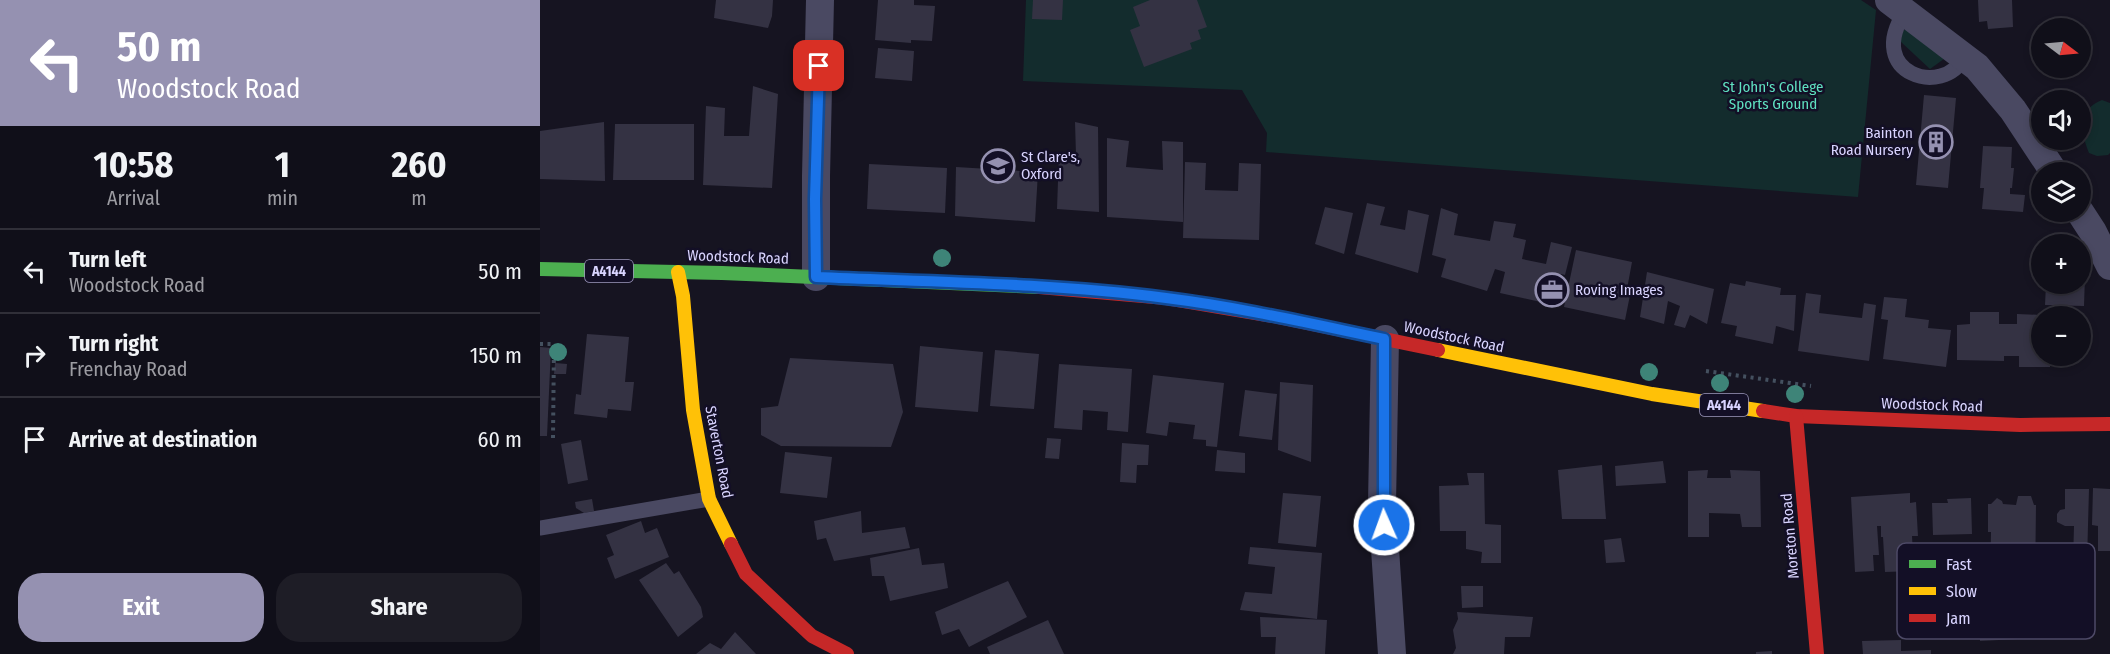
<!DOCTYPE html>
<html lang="en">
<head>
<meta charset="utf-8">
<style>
	:root { --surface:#100f19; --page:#1e1d26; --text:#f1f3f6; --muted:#9c9ca2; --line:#302f38; --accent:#9591b1 }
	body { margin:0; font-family:"Fira Sans Condensed",sans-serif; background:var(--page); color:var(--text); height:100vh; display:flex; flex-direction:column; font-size:22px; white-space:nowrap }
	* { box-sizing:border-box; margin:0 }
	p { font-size:20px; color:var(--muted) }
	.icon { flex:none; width:33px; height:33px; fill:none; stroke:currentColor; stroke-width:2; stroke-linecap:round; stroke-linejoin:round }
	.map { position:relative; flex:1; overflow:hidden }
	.side { display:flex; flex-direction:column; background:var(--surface); width:540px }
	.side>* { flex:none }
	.hud { background:#9591b1; color:#fff; overflow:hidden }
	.needle { width:39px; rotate:106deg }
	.controls { position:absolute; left:1491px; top:18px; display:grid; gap:12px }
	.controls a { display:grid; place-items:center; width:60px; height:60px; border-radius:50%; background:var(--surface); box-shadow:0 3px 9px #0003,0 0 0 2px var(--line); font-size:30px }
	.pin { position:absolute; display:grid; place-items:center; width:51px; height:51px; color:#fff; margin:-26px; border-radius:12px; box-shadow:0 3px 9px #0006 }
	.me { position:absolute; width:66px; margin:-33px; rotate:358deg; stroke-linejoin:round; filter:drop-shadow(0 0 4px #0008) }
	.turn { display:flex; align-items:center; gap:21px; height:126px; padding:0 18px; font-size:27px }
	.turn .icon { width:78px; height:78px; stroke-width:2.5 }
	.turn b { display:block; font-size:42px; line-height:51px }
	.eta { display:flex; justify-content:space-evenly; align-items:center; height:102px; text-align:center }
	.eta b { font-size:36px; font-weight:700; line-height:42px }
	.button { display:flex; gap:12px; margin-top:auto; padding:12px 18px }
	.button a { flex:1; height:69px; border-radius:24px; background:var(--accent); color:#fff; font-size:24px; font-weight:700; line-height:69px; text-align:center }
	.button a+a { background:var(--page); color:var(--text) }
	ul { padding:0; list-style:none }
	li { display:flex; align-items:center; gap:18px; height:84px; padding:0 18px; border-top:2px solid var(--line) }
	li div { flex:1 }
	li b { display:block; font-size:22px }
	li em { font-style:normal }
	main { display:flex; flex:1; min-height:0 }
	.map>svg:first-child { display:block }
</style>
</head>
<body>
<main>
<section class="side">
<div class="hud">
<div class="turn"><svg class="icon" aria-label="left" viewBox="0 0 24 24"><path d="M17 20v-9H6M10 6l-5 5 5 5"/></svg><div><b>50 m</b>Woodstock Road</div></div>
</div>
<div class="eta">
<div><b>10:58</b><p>Arrival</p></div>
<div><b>1</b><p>min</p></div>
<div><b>260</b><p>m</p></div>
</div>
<ul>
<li><svg class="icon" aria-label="left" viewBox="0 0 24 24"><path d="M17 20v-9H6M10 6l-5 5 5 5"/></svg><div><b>Turn left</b><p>Woodstock Road</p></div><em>50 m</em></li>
<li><svg class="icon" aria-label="right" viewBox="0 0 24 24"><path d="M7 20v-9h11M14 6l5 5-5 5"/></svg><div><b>Turn right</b><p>Frenchay Road</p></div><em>150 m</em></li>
<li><svg class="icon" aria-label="arrive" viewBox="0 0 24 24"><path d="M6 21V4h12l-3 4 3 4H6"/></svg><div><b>Arrive at destination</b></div><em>60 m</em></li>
</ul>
<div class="button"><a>Exit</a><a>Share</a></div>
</section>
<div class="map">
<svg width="1570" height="654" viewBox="0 0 1570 654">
	<rect width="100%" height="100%" fill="#161421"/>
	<g fill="#132c2d">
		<path d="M 486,0 L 1321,0 L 1336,10 L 1318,197 L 726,152 L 727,133 L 702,90 L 483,81 Z"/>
		<path d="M 1369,27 L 1408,56 L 1390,69 L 1360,41 L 1363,31 Z"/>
		<path d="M 1562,100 L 1570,103 L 1570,153 L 1568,155 L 1557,156 L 1549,153 C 1540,131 1537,110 1562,100 Z"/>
	</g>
	<g fill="#343243">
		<path d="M 176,0 L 233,0 L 232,16 L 228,28 L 174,18 Z"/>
		<path d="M 338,0 L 374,0 L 374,5 L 395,6 L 392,41 L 371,40 L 371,43 L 335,40 Z"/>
		<path d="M 493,0 L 523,0 L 522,20 L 492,19 Z"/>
		<path d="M 610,0 L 657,0 L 667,27 L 658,30 L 661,39 L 650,43 L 652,49 L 604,67 L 590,30 L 600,26 L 593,7 Z"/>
		<path d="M 1438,0 L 1472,0 L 1473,27 L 1448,29 L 1447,21 L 1439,22 Z"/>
		<path d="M 338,48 L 374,51 L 372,81 L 335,78 Z"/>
		<path d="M 213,86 L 238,94 L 232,188 L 163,185 L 166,106 L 185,108 L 184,136 L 209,136 Z"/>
		<path d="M 1384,95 L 1416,98 L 1408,188 L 1376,185 Z"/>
		<path d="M 64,122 L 65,181 L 0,179 L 0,131 Z"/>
		<path d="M 535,122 L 558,127 L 559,212 L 517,209 L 519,153 L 536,155 Z"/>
		<path d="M 75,124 L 154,124 L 154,180 L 73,180 Z"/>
		<path d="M 567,138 L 589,141 L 586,167 L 623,170 L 622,141 L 643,142 L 643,222 L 567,217 Z"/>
		<path d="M 1443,146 L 1472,147 L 1471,168 L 1474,168 L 1472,188 L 1470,188 L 1470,194 L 1485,195 L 1483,212 L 1442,209 L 1444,188 L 1440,188 Z"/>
		<path d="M 645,162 L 666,163 L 665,190 L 698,191 L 699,163 L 721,164 L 719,240 L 643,238 Z"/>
		<path d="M 329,164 L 407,168 L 405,213 L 327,209 Z"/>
		<path d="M 416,167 L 498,172 L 495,222 L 415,216 Z"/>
		<path d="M 827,203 L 845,207 L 840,225 L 865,230 L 868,210 L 889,215 L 878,273 L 815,254 Z"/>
		<path d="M 785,207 L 813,213 L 804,254 L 775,244 Z"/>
		<path d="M 901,208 L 918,214 L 914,235 L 950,241 L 954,221 L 976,224 L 973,237 L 986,240 L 982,259 L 1006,264 L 1011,242 L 1032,247 L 1025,275 L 1021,274 L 1014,305 L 960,293 L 965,272 L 955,269 L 947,291 L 901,277 L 906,259 L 892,255 Z"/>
		<path d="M 1540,245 L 1546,246 L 1544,306 L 1505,305 L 1506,284 L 1540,284 Z"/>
		<path d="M 1036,250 L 1092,262 L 1087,289 L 1091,290 L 1085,320 L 1024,307 Z"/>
		<rect x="1496" y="265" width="6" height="18"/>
		<path d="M 1107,272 L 1174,289 L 1167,324 L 1150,315 L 1145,328 L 1134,325 L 1140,306 L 1128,301 L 1124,324 L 1100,317 Z"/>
		<path d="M 1206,281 L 1241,288 L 1240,295 L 1256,295 L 1254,331 L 1236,326 L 1233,344 L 1195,336 L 1197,326 L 1181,323 L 1190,283 L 1205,286 Z"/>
		<path d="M 1266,293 L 1281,295 L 1279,313 L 1322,318 L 1324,303 L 1336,305 L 1329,361 L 1258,351 Z"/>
		<path d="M 1344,297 L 1367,299 L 1365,317 L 1389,320 L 1388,328 L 1411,330 L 1406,367 L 1343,359 L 1348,320 L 1341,319 Z"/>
		<path d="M 1430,312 L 1459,312 L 1459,324 L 1477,324 L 1477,314 L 1502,315 L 1502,356 L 1510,356 L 1510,367 L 1479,367 L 1479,356 L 1464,356 L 1464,361 L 1417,360 L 1417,325 L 1430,324 Z"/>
		<path d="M 47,334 L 89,337 L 85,382 L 94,382 L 91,411 L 68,409 L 67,418 L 34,414 L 36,394 L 41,395 Z"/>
		<path d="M 380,346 L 443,352 L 438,412 L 375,407 Z"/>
		<path d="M 0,347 L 11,348 L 7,436 L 0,436 Z"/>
		<path d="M 455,350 L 499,354 L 494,409 L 450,406 Z"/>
		<path d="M 250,358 L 353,364 L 363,412 L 351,447 L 241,446 L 221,435 L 221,408 L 238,406 Z"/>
		<path d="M 15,363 L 27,364 L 26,374 L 14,374 Z"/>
		<path d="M 519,364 L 592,369 L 588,432 L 567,430 L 568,412 L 543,410 L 542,430 L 514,428 Z"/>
		<path d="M 613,375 L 684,383 L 677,447 L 666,446 L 666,440 L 653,439 L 655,425 L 629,422 L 627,436 L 606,433 Z"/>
		<path d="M 740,382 L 773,385 L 771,462 L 738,450 Z"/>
		<path d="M 705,390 L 737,394 L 732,440 L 699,436 Z"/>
		<path d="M 507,438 L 521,439 L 519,459 L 505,458 Z"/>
		<path d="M 41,440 L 48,480 L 28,484 L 21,444 Z"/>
		<path d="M 582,443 L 609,445 L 608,465 L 597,465 L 596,483 L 580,482 Z"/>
		<path d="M 677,450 L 705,453 L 705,473 L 675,471 Z"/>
		<path d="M 245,452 L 292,457 L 287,498 L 240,493 Z"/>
		<path d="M 1123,461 L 1126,483 L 1076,486 L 1075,466 Z"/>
		<path d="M 1062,465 L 1066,519 L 1022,519 L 1018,470 Z"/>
		<path d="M 1168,470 L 1167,478 L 1191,478 L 1190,470 L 1220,471 L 1221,527 L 1202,527 L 1200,514 L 1169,513 L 1169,537 L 1148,537 L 1148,471 Z"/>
		<path d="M 927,473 L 944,473 L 945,524 L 961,525 L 961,563 L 941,563 L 942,552 L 926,549 L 926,531 L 900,531 L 899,486 L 929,485 Z"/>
		<path d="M 1553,488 L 1570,489 L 1570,551 L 1558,551 L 1558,526 L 1552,525 Z"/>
		<path d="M 1525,489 L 1549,489 L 1547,562 L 1533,562 L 1534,526 L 1525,526 L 1517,522 L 1517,514 L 1520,510 L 1525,509 Z"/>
		<path d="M 743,493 L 781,496 L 776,547 L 738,543 Z"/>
		<path d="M 1370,493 L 1370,503 L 1376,502 L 1378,536 L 1372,536 L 1374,571 L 1345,572 L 1343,537 L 1341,537 L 1341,526 L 1337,526 L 1339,555 L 1333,555 L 1334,571 L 1315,572 L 1311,497 Z"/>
		<path d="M 1478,496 L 1491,496 L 1494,505 L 1496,505 L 1495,586 L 1450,585 L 1451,532 L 1448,532 L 1448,504 L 1451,504 L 1457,498 L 1462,501 L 1463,504 L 1476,505 Z"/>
		<path d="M 1431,498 L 1432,534 L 1393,535 L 1392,503 L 1408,503 L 1407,499 Z"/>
		<path d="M 52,499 L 54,511 L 44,513 L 36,508 L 35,502 Z"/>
		<path d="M 321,511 L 322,533 L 365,527 L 370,548 L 294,561 L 286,538 L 277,540 L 274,521 Z"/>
		<path d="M 101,521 L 105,533 L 117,528 L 129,557 L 75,579 L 67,558 L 74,555 L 66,535 Z"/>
		<path d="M 1081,538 L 1085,562 L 1066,563 L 1064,540 Z"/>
		<path d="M 710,547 L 782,553 L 777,619 L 700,610 L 705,592 L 732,594 L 735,567 L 708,564 Z"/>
		<path d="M 379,548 L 382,565 L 404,563 L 408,588 L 350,601 L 344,576 L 332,576 L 330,558 Z"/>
		<path d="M 126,563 L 134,574 L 139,571 L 161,607 L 163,617 L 138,637 L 99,580 Z"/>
		<path d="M 468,581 L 487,617 L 429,647 L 419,629 L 402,635 L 395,612 Z"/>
		<path d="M 921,586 L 943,586 L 943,607 L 922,608 Z"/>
		<path d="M 917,612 L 993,617 L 990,637 L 965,637 L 964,654 L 913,654 L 916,648 L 913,630 L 918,619 Z"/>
		<path d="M 1477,615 L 1478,639 L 1440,641 L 1438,616 Z"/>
		<path d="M 720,617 L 787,620 L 785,654 L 735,654 L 736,637 L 721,637 Z"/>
		<path d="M 508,620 L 524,654 L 450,654 L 447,647 Z"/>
		<path d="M 195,632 L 216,654 L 156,654 L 170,643 L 181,649 Z"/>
		<path d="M 1361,640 L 1361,651 L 1391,650 L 1391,654 L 1323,654 L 1322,641 Z"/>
		<path d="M 1232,651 L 1232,654 L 1216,654 L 1216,652 Z"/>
	</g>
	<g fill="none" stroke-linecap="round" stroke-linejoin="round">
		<g stroke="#44505f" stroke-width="4" stroke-dasharray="3 4.5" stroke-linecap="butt">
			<path d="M 0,344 L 14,344 L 13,438"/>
			<path d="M 1166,371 L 1271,386"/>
		</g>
		<g stroke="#4a4962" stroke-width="15">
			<path d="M 1365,12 C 1324,74 1404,98 1424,57"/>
			<path d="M 0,528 L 169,499"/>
		</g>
		<g stroke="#4a4962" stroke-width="28">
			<path d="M 1349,0 L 1437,67 L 1473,110 L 1514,172"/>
			<path d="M 1540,212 L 1553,232 L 1570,266"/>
			<path d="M 276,277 L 276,176 L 280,0"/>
			<path d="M 845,339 L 842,504 L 852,654"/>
		</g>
		<path stroke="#4caf50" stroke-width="14" d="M 0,269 L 182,273 L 499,287"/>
		<g stroke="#ffc107" stroke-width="14">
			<path d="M 138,272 L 143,296 L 153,410 L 169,499 L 191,544"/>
			<path d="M 898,350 L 1112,394 L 1223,411"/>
		</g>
		<g stroke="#c62828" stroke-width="14">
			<path d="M 499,287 L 626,298 L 733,316 L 898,350"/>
			<path d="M 1223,411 L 1256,416 L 1480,425 L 1570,424"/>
			<path d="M 1256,416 L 1277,654"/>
			<path d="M 191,544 L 206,574 L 272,636 L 307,654"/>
		</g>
	</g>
	<g fill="#3e8478">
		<circle cx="402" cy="258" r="9"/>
		<circle cx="18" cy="352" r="9"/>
		<circle cx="1109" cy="372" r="9"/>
		<circle cx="1180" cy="383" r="9"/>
		<circle cx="1255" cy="394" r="9"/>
	</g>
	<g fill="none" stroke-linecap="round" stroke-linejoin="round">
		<g stroke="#114b97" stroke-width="15">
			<path id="route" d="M 279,66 L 275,199 L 276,277 C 392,282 510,283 626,298 C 699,307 772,324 844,339 L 844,525"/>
		</g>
		<use href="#route" stroke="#1a73e8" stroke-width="10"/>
	</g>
	<defs>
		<g id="building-ring" transform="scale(1.725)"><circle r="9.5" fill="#130f26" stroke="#9591b1" stroke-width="1.5"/><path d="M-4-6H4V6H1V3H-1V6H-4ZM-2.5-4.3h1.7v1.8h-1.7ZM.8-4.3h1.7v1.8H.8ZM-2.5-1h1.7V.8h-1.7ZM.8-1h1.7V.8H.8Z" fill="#9591b1"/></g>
		<g id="school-ring" transform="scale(1.725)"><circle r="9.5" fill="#130f26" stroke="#9591b1" stroke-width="1.5"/><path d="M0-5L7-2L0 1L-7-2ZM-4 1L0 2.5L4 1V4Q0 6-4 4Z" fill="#9591b1"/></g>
		<g id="office-ring" transform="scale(1.725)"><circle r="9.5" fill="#130f26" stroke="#9591b1" stroke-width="1.5"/><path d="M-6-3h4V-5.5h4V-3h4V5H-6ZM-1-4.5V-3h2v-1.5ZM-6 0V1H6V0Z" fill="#9591b1"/></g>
	</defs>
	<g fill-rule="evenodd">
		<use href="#building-ring" x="1396" y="142"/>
		<use href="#school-ring" x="458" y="166"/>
		<use href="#office-ring" x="1012" y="290"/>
	</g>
	<g text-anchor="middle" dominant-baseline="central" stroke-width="5" stroke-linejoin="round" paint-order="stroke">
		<g fill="#130f26" stroke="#9e99be" stroke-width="1.5">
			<rect x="45" y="260" width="48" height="22" rx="4.5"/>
			<rect x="1160" y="394" width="48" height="22" rx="4.5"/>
		</g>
		<g font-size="14" font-weight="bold" fill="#d9d4ff">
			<text x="69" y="271">A4144</text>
			<text x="1184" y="405">A4144</text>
		</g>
		<g font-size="15" fill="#5fe0c0" stroke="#130f26">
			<text x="1233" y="87">St John's College<tspan x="1233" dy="17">Sports Ground</tspan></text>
		</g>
		<g font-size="15" fill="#d9d4ff" stroke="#130f26" text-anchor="start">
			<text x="1373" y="133" text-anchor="end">Bainton<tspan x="1373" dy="17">Road Nursery</tspan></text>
			<text x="481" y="157">St Clare's,<tspan x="481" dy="17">Oxford</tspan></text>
			<text x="1035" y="290">Roving Images</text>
		</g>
		<g font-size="15" fill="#d9d4ff" stroke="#130f26">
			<text transform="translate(198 257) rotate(2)">Woodstock Road</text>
			<text transform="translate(914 337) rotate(12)">Woodstock Road</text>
			<text transform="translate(1392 405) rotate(2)">Woodstock Road</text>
			<text transform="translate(179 452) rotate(79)">Staverton Road</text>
			<text transform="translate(1250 536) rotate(-95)">Moreton Road</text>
		</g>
	</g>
	<rect x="1357" y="543" width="198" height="96" rx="9" fill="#130f26" stroke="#4e4a67" stroke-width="1.5"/>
	<rect x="1369" y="560" width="27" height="8" fill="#4caf50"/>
	<rect x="1369" y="587" width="27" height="8" fill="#ffc107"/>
	<rect x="1369" y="614" width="27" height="8" fill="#c62828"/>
	<g font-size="16" fill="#d9d4ff">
		<text x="1406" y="570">Fast</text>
		<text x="1406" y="597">Slow</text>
		<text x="1406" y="624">Jam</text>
	</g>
</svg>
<div class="controls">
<a><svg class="needle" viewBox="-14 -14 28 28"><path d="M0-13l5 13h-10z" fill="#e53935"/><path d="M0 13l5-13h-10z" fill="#9c9ca2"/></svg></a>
<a><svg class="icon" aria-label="sound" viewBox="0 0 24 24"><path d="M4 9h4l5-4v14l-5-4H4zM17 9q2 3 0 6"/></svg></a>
<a><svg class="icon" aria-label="layers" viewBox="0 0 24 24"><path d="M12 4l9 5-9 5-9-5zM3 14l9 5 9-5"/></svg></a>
<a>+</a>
<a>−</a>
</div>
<div class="pin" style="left:279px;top:66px;background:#d93025"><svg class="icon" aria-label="arrive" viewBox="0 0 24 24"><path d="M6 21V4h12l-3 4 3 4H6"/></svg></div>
<svg class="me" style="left:844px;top:525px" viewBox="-20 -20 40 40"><circle r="17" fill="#1a73e8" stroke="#fff" stroke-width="3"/><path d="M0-11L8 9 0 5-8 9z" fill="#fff"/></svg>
</div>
</main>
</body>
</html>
